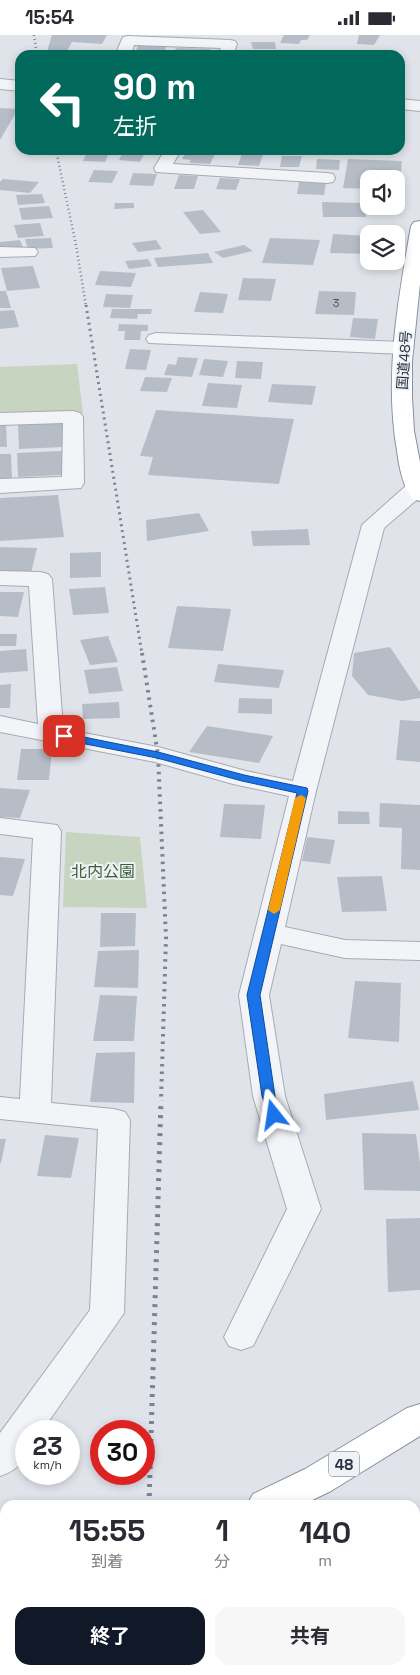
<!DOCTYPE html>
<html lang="ja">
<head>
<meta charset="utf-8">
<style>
	:root { --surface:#fff; --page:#f7f7f7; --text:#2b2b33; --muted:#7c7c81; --accent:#111827 }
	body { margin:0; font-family:"Space Grotesk","Noto Sans JP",sans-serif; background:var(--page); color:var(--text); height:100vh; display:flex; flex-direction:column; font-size:19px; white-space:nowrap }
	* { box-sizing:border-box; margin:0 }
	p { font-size:16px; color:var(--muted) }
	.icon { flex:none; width:28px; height:28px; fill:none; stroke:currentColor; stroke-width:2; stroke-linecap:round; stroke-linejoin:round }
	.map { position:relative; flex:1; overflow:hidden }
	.panel { position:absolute; left:0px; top:1465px; width:420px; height:175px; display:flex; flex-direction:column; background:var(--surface); border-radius:15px 15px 0 0; box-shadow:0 2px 8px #0003 }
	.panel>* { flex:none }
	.guide { position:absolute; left:15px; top:15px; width:390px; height:105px; border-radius:15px; box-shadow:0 2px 8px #0003; background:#00695c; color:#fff; overflow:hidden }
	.controls { position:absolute; left:360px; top:135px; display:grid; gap:10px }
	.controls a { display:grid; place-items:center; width:45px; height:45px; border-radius:10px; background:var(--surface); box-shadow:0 2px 8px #0003; font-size:25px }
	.speed { position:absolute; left:15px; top:1385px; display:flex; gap:10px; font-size:25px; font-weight:700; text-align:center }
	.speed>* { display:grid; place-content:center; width:65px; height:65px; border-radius:50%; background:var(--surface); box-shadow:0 2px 8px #0003; line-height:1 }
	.speed small { font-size:12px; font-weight:400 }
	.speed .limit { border:8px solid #d22; background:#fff; color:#111 }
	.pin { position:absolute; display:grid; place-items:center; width:42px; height:42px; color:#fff; margin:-21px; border-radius:10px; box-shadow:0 2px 8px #0006 }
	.me { position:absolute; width:55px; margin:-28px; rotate:345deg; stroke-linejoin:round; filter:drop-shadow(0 0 4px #0008) }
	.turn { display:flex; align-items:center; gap:18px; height:105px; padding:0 15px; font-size:22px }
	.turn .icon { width:65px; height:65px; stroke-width:2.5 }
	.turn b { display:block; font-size:35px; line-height:42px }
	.eta { display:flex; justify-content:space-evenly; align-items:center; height:85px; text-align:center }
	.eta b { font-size:30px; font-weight:700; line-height:35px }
	.cta { display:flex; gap:10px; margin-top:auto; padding:10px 15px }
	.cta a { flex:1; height:58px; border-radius:15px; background:var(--accent); color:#fff; font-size:20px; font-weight:700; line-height:58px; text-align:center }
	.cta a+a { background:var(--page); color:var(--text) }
	.status { display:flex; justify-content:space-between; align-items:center; height:35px; padding:0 25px; background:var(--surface); direction:ltr }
	.status svg { height:14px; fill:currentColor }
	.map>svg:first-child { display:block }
</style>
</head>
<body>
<div class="status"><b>15:54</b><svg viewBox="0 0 49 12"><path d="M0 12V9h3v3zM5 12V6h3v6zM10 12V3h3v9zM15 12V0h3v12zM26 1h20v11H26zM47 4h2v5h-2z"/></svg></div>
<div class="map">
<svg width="420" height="1640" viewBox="0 0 420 1640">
	<rect width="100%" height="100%" fill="#e0e4ea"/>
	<g fill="#c6d4c0">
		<path d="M 77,329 L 83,378 L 0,380 L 0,332 Z"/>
		<path d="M 66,797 L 140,802 L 147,873 L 63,872 Z"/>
	</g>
	<g fill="#b7bdc7">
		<path d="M 52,0 L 107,0 L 102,9 L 72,7 L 65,20 L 46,20 Z"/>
		<path d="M 284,0 L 310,0 L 307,5 L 301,5 L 299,9 L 280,8 Z"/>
		<path d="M 359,0 L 380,0 L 374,10 L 357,9 Z"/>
		<path d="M 140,7 L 168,9 L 163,19 L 135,17 Z"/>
		<path d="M 251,7 L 275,7 L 276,14 L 253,14 Z"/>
		<path d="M 176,13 L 210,14 L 208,20 L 173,20 Z"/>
		<rect x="247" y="17" width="26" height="3"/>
		<path d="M 0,73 L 18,74 L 0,105 Z"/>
		<path d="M 88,115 L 110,115 L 105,127 L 83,126 Z"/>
		<path d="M 124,115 L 146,115 L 140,127 L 119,125 Z"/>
		<path d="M 187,115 L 217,115 L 210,129 L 189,128 L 191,125 L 182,124 Z"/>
		<path d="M 242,119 L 263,120 L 259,131 L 238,130 Z"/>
		<path d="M 282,121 L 302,121 L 299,132 L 280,132 Z"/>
		<path d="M 317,124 L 340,125 L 339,135 L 316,134 Z"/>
		<path d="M 348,124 L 402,126 L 400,144 L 372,143 L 369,144 L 369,154 L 343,153 Z"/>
		<path d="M 94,135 L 118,136 L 112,148 L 88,147 Z"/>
		<path d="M 133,138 L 157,139 L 153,151 L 129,150 Z"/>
		<path d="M 179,140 L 198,141 L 194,154 L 174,154 Z"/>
		<path d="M 220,143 L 240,144 L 236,155 L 216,154 Z"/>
		<path d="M 3,144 L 39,147 L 30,158 L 0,155 L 0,147 Z"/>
		<path d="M 299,147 L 326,148 L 324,160 L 297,159 Z"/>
		<path d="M 42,159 L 45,168 L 18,170 L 16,160 Z"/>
		<path d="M 322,167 L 365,168 L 366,182 L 323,182 Z"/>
		<path d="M 115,168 L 134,168 L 134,173 L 114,174 Z"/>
		<path d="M 49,171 L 53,183 L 22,185 L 19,173 Z"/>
		<path d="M 203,175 L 221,197 L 200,199 L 183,177 Z"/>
		<path d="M 40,188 L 44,201 L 18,203 L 14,190 Z"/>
		<path d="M 333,199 L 369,201 L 369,219 L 330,218 Z"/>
		<path d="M 51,203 L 53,213 L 28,214 L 25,204 Z"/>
		<path d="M 270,203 L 320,205 L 313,230 L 262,228 Z"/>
		<path d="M 20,205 L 24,215 L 0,217 L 0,207 Z"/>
		<path d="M 156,205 L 162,214 L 138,217 L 132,208 Z"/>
		<path d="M 244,210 L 253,216 L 223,223 L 214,217 Z"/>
		<path d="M 208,218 L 213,228 L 158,232 L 154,223 Z"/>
		<path d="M 148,224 L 152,231 L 129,234 L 125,226 Z"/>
		<path d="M 33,231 L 40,253 L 7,256 L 1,233 Z"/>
		<path d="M 100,236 L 136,238 L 131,252 L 95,250 Z"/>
		<path d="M 243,243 L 276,244 L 271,266 L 238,265 Z"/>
		<path d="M 0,256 L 6,256 L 11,273 L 0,273 Z"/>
		<path d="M 319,256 L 356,257 L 354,280 L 315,279 Z"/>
		<path d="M 200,257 L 228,259 L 223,278 L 194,277 Z"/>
		<path d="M 106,259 L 133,260 L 130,273 L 103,272 Z"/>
		<path d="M 112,274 L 152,274 L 151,279 L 138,279 L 137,284 L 110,283 Z"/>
		<path d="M 14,275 L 19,292 L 0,294 L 0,276 Z"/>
		<path d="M 353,283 L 378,284 L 375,304 L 350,302 Z"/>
		<path d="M 119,289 L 148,290 L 148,296 L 141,296 L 140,305 L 124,305 L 125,296 L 118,296 Z"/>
		<path d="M 130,314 L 151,315 L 146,335 L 125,334 Z"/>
		<path d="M 178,322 L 198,323 L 192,342 L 164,340 L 168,329 L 176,330 Z"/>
		<path d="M 204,324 L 228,326 L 223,342 L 199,340 Z"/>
		<path d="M 237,326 L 263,327 L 261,344 L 235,343 Z"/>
		<path d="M 145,342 L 172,343 L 167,357 L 140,356 Z"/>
		<path d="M 208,348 L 242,350 L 237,373 L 202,371 Z"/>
		<path d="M 272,349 L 316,351 L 312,370 L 268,367 Z"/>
		<path d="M 156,375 L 294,384 L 279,449 L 148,440 L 153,422 L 140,421 Z"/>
		<path d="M 0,388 L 6,388 L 7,412 L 0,412 Z"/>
		<path d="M 62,388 L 64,412 L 19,414 L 18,390 Z"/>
		<path d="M 62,416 L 63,440 L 18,442 L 17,418 Z"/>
		<path d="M 0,419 L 11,419 L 12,444 L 0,444 Z"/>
		<path d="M 58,460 L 64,502 L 0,506 L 0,463 Z"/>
		<path d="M 199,478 L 209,496 L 147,506 L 146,485 Z"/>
		<path d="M 308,494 L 310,510 L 253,511 L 251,496 Z"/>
		<path d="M 0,512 L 37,513 L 31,538 L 0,537 Z"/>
		<path d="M 101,517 L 101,542 L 70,543 L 70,518 Z"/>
		<path d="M 105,552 L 109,578 L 73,580 L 69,554 Z"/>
		<path d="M 0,557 L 24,557 L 18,582 L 0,581 Z"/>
		<path d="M 177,571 L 231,574 L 223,616 L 168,613 Z"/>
		<path d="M 0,599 L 17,599 L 16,611 L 0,611 Z"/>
		<path d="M 108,601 L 118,627 L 90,630 L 80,605 Z"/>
		<path d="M 390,612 L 420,657 L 420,663 L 402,666 L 368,660 L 352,641 L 354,618 Z"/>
		<path d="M 26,614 L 28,636 L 0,638 L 0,616 Z"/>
		<path d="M 218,629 L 284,635 L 279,653 L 214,647 Z"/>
		<path d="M 117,632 L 123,656 L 89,659 L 84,635 Z"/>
		<path d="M 11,649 L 10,673 L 0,673 L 0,650 Z"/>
		<path d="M 239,663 L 272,664 L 272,679 L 238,678 Z"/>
		<path d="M 119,667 L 120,683 L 83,684 L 82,669 Z"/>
		<path d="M 400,685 L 420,686 L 420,727 L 396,725 Z"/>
		<path d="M 207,691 L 273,701 L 259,728 L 189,717 Z"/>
		<path d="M 21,714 L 52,714 L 49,745 L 17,745 Z"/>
		<path d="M 0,753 L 30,755 L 20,783 L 0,782 Z"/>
		<path d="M 380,768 L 420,770 L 420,835 L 401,834 L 402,793 L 379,792 Z"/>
		<path d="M 224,769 L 265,770 L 261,804 L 220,802 Z"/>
		<path d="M 338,776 L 369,777 L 370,789 L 338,789 Z"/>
		<path d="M 307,802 L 335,805 L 330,829 L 302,826 Z"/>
		<path d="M 0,822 L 25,824 L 13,861 L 0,860 Z"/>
		<path d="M 382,841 L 387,876 L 342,877 L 337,842 Z"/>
		<path d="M 101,878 L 136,878 L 135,911 L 100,912 Z"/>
		<path d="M 139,915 L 138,953 L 94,952 L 98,916 Z"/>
		<path d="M 355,946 L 401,948 L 399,1007 L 348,1003 Z"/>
		<path d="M 100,960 L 137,961 L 134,1006 L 93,1006 Z"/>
		<path d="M 135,1017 L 134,1068 L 90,1067 L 96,1018 Z"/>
		<path d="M 413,1046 L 419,1075 L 326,1085 L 324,1059 Z"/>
		<path d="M 362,1098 L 416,1099 L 420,1128 L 420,1156 L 364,1155 Z"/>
		<path d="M 45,1100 L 79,1103 L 71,1143 L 37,1141 Z"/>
		<path d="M 0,1104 L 6,1104 L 1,1128 L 0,1128 Z"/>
		<path d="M 420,1183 L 420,1255 L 388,1257 L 386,1184 Z"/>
	</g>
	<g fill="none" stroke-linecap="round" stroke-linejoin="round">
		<g stroke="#a5abb4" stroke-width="2">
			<g id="street">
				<path d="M 128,1 L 230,5 L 235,6 L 237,9 L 233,20 L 217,20 L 221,13 L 134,10 L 131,20 L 115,20 L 123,2 Z"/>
				<path d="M 0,44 L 20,46 L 20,56 L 0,54 Z"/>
				<path d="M 400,64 L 420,66 L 420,76 L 400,74 Z"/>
				<path d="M 165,115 L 181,115 L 173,129 L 327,138 L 333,139 L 335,143 L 333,147 L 327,148 L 156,137 L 154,133 Z"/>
				<path d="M 0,212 L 35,213 L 38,217 L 35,221 L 0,222 Z"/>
				<path d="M 156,298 L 404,307 L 411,309 L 414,313 L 411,317 L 404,319 L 149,308 L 146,304 L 149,300 Z"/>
				<path d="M 73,376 L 80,378 L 83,382 L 84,448 L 81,453 L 0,458 L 0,444 L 62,442 L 63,388 L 0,390 L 0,378 Z"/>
				<path d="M 417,446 L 420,447 L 420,462 L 384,493 L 316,756 L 285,892 L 345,905 L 420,907 L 420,925 L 345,923 L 281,909 L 269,960 L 285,1061 L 321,1174 L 253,1311 L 241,1315 L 229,1311 L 224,1302 L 287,1174 L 253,1061 L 239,960 L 289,761 L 233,749 L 155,727 L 0,697 L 0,681 L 38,689 L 29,551 L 0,550 L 0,536 L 40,537 L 48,539 L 52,544 L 63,694 L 158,712 L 246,736 L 293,746 L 362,490 L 409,448 Z"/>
				<path d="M 0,783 L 57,790 L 61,796 L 51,1068 L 114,1074 L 125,1077 L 130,1085 L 124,1278 L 42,1396 L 26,1396 C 26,1420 25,1433 0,1441 L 0,1398 L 90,1275 L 98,1094 L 0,1084 L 0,1062 L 20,1064 L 33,803 L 0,799 Z"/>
			</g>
		</g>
		<g stroke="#8691a1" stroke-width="2">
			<g id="highway">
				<path d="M 420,186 L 420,249 L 412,326 L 412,362 L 414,396 L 420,427 L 420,466 L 412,464 C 403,451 399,432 397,416 C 384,341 398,265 411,191 L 414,187 Z"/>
				<path d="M 420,1369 L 420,1401 L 331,1456 L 302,1470 L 247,1470 L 253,1459 L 305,1434 L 407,1373 Z"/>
				<path d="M 5,1580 L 5,1615 L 0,1617 L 0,1582 Z"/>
			</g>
		</g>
		<use href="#street" fill="#f3f4f8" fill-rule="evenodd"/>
		<use href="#highway" fill="#fff" fill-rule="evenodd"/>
		<g stroke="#788394" stroke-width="2.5" stroke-dasharray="1 3" stroke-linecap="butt">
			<path d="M 34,0 L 37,20"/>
			<path d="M 56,115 L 76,210 L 86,271"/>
		</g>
		<path stroke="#788394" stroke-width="3" stroke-dasharray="2 4" stroke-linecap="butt" d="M 86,270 L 142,619"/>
		<path stroke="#788394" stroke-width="4" stroke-dasharray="2.5 5" stroke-linecap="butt" d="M 142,618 L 158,720 L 166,903 L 161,1066"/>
		<g stroke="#788394" stroke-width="5" stroke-dasharray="3 6" stroke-linecap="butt">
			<path d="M 149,1470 L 161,1065"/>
			<path d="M 144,1635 L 144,1640"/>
		</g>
	</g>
	<path fill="#1a73e8" stroke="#114b97" d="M 64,698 L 158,717 L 244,740 L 307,753 L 308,756 L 260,960 L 275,1061 L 281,1080 L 279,1083 L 270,1083 L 262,1061 L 247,960 L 297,758 L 242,746 L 157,723 L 60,704 L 59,701 L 60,699 Z"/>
	<path fill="#f59e0b" d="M 301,760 L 306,763 L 280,875 L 274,879 L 268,875 L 295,763 Z"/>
	<g text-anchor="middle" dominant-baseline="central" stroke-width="4" stroke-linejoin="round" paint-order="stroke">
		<g font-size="11" fill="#4b5463">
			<text x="336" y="268">3</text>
		</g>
		<g font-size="14" fill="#273142" stroke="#eff3f7">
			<text transform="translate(404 325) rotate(-86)">国道48号</text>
		</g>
		<rect fill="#eff3f7" stroke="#636b78" stroke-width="1" x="329" y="1416.5" width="30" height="25" rx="4"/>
		<g font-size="15" font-weight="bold" fill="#273142">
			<text x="344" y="1429">48</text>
		</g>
		<g font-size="16" fill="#3c5e34" stroke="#eff3f7">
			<text x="103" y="836">北内公園</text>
		</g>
	</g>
</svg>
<div class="controls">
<a><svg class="icon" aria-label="sound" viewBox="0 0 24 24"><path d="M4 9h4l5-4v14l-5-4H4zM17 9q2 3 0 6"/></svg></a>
<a><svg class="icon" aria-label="layers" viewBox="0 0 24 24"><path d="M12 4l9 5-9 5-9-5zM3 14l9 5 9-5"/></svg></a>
</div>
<div class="speed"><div>23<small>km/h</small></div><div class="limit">30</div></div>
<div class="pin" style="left:64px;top:701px;background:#d93025"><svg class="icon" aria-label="arrive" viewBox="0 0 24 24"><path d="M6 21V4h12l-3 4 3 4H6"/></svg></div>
<svg class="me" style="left:274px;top:1080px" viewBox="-20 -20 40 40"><path d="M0-17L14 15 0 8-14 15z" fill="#1a73e8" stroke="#fff" stroke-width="4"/></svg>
<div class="guide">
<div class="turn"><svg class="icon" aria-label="left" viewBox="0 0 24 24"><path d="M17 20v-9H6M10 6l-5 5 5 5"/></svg><div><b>90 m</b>左折</div></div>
</div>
<section class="panel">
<div class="eta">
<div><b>15:55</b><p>到着</p></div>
<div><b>1</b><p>分</p></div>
<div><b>140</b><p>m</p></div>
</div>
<div class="cta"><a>終了</a><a>共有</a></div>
</section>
</div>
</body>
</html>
